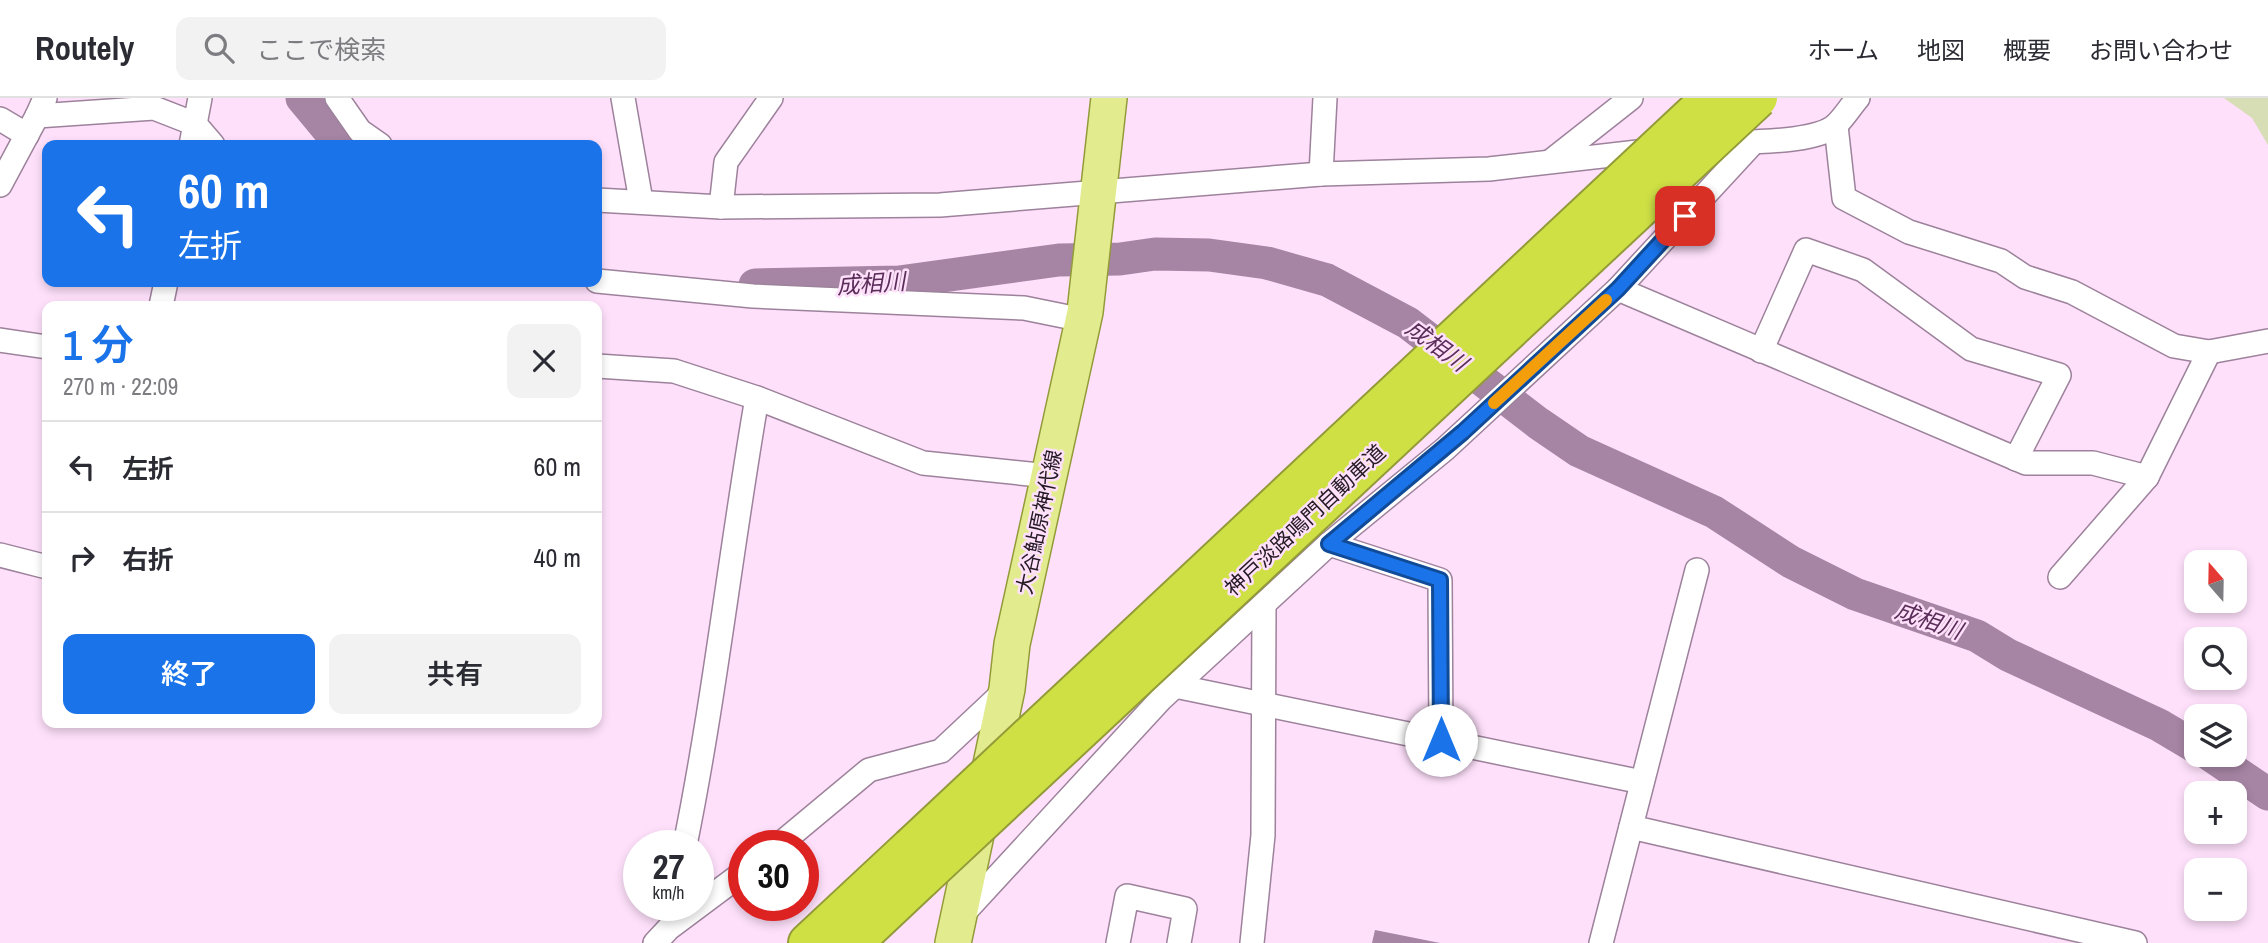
<!DOCTYPE html>
<html lang="ja">
<head>
<meta charset="utf-8">
<style>
	:root { --surface:#fff; --page:#f2f2f3; --text:#2b2b33; --muted:#7c7c81; --line:#e1e1e2; --accent:#1a73e8 }
	body { margin:0; font-family:"Archivo Narrow","Noto Sans JP",sans-serif; background:var(--page); color:var(--text); height:100vh; display:flex; flex-direction:column; font-size:26px; white-space:nowrap }
	* { box-sizing:border-box; margin:0 }
	p { font-size:23px; color:var(--muted) }
	.icon { flex:none; width:38px; height:38px; fill:none; stroke:currentColor; stroke-width:2; stroke-linecap:round; stroke-linejoin:round }
	.map { position:relative; flex:1; overflow:hidden }
	.side { position:absolute; left:42px; top:203px; width:560px; height:427px; display:flex; flex-direction:column; background:var(--surface); border-radius:14px; box-shadow:0 4px 10px #0003 }
	.side>* { flex:none }
	.guide { position:absolute; left:42px; top:42px; width:560px; height:147px; border-radius:14px; box-shadow:0 4px 10px #0003; background:#1a73e8; color:#fff; overflow:hidden }
	.needle { width:46px; rotate:340deg }
	.controls { position:absolute; left:2184px; top:452px; display:grid; gap:14px }
	.controls a { display:grid; place-items:center; width:63px; height:63px; border-radius:14px; background:var(--surface); box-shadow:0 4px 10px #0003; font-size:35px }
	.speed { position:absolute; left:623px; top:732px; display:flex; gap:14px; font-size:35px; font-weight:700; text-align:center }
	.speed>* { display:grid; place-content:center; width:91px; height:91px; border-radius:50%; background:var(--surface); box-shadow:0 4px 10px #0003; line-height:1 }
	.speed small { font-size:18px; font-weight:400 }
	.speed .limit { border:10px solid #d22; background:#fff; color:#111 }
	.pin { position:absolute; display:grid; place-items:center; width:60px; height:60px; color:#fff; margin:-30px; border-radius:14px; box-shadow:0 4px 10px #0006 }
	.me { position:absolute; width:77px; margin:-38px; rotate:0deg; stroke-linejoin:round; filter:drop-shadow(0 0 5px #0008) }
	.turn { display:flex; align-items:center; gap:24px; height:147px; padding:0 21px; font-size:32px }
	.turn .icon { width:91px; height:91px; stroke-width:2.5 }
	.turn b { display:block; font-size:49px; line-height:60px }
	.round { display:grid; place-items:center; flex:none; width:74px; height:74px; border-radius:14px; background:var(--page) }
	.headline { display:flex; align-items:center; justify-content:space-between; height:119px; padding:0 21px }
	h1 { font-size:42px; font-weight:600; line-height:52px; color:var(--accent) }
	.cta { display:flex; gap:14px; margin-top:auto; padding:14px 21px }
	.cta a { flex:1; height:80px; border-radius:14px; background:var(--accent); color:#fff; font-size:28px; font-weight:600; line-height:80px; text-align:center }
	.cta a+a { background:var(--page); color:var(--text) }
	ul { padding:0; list-style:none }
	li { display:flex; align-items:center; gap:21px; height:91px; padding:0 21px; border-top:2px solid var(--line) }
	li div { flex:1 }
	li b { display:block; font-size:26px }
	li em { font-style:normal }
	header { display:flex; align-items:center; gap:42px; box-sizing:border-box; height:98px; padding:0 35px; background:var(--surface); border-bottom:2px solid var(--line) }
	header strong { font-size:33px }
	nav { display:flex; gap:38px; margin-inline-start:auto; font-size:24px }
	.search { width:490px; height:63px; background:var(--page); display:flex; align-items:center; gap:18px; box-sizing:border-box; padding:0 24px; border-radius:14px; color:var(--muted); font-size:26px }
	.map>svg:first-child { display:block }
</style>
</head>
<body>
<header>
<strong>Routely</strong>
<div class="search"><svg class="icon" aria-label="search" viewBox="0 0 24 24"><circle cx="10" cy="10" r="6"/><path d="M15 15l6 6"/></svg>ここで検索</div>
<nav><a>ホーム</a><a>地図</a><a>概要</a><a>お問い合わせ</a></nav>
</header>
<div class="map">
<svg width="2268" height="845" viewBox="0 0 2268 845">
	<rect width="100%" height="100%" fill="#fee0fb"/>
	<path fill="#d7deb5" d="M 2224,0 L 2268,0 L 2268,47 L 2252,20 Z"/>
	<path fill="#a685a4" d="M 1375,832 L 1440,845 L 1372,845 Z"/>
	<g fill="none" stroke-linecap="round" stroke-linejoin="round">
		<g stroke="#a685a4" stroke-width="33">
			<path d="M 302,0 L 341,47"/>
			<path d="M 755,187 L 899,184 L 1059,162 L 1120,161 L 1155,156 L 1209,157 L 1267,165 L 1327,182 L 1408,225 L 1538,325 L 1579,353 L 1714,414 L 1791,464 L 1855,496 L 1977,538 L 2008,557 L 2159,627 L 2196,649"/>
			<path d="M 2209,656 L 2268,696"/>
		</g>
		<g stroke="#9d829b" stroke-width="26">
			<g id="street">
				<path d="M 45,0 L 37,18 L 154,10 L 195,26 L 213,47"/>
				<path d="M 337,0 L 360,33 L 380,47"/>
				<path d="M 623,0 L 641,103"/>
				<path d="M 0,21 L 27,37"/>
				<path d="M 1836,28 L 1844,100 L 1909,134 L 2001,163 L 2025,179 L 2072,194 L 2174,248 L 2209,254 L 2268,243"/>
				<path d="M 1706,46 C 1735,43 1817,47 1837,26 C 1845,18 1851,8 1858,0"/>
				<path d="M 191,47 L 200,0"/>
				<path d="M 1551,63 L 1631,0"/>
				<path d="M 1321,76 L 1325,0"/>
				<path d="M 0,87 L 37,18"/>
				<path d="M 597,102 L 721,109 L 940,107 L 1321,76 L 1489,71 L 1655,52"/>
				<path d="M 721,109 L 726,64 L 771,0"/>
				<path d="M 597,183 L 753,198 L 1024,210 L 1083,222"/>
				<path d="M 1618,191 L 2026,365 L 2093,365 L 2147,379"/>
				<path d="M 161,208 L 166,184"/>
				<path d="M 0,242 L 47,249"/>
				<path d="M 1761,253 L 1806,152 L 1863,172 L 1971,251 L 2059,277 L 2016,361"/>
				<path d="M 597,268 L 674,273 L 757,300 L 923,365 L 1049,378"/>
				<path d="M 1329,446 L 1440,482 L 1441,642"/>
				<path d="M 0,457 L 47,469"/>
				<path d="M 2060,479 L 2147,379 L 2209,254"/>
				<path d="M 1175,588 L 1642,684"/>
				<path d="M 1631,729 L 2135,845"/>
				<path d="M 685,747 C 715,599 731,449 757,300"/>
				<path d="M 779,747 L 869,672 L 941,653 L 1007,591"/>
				<path d="M 961,818 L 1161,601 L 1329,446 L 1445,351 L 1618,191 L 1752,46"/>
				<path d="M 655,845 L 669,830 L 744,774"/>
				<path d="M 1118,845 L 1127,798 L 1185,811 L 1179,845"/>
				<path d="M 1252,845 L 1263,737 L 1264,507"/>
				<path d="M 1601,845 L 1697,472"/>
			</g>
		</g>
		<g stroke="#939b39" stroke-width="38">
			<path id="primary" d="M 953,845 L 1007,591 L 1012,546 L 1085,214 L 1109,0"/>
		</g>
		<g stroke="#939b39" stroke-width="42">
			<g id="highway">
				<path d="M 808,845 L 911,749"/>
				<path d="M 853,845 L 921,781"/>
			</g>
		</g>
		<use href="#street" stroke="#fff" stroke-width="23"/>
		<use href="#primary" stroke="#e2ec8f" stroke-width="35"/>
		<use href="#highway" stroke="#cfe045" stroke-width="38"/>
		<g stroke="#939b39" stroke-width="42" stroke-linecap="butt">
			<g id="highway-bridge">
				<path d="M 911,749 L 1711,0"/>
				<path d="M 921,781 L 1758,0"/>
			</g>
		</g>
		<use href="#highway-bridge" stroke="#cfe045" stroke-width="38"/>
	</g>
	<g fill="none" stroke-linecap="round" stroke-linejoin="round">
		<g stroke="#114b97" stroke-width="18">
			<path id="route" d="M 1441,642 L 1440,482 L 1329,446 L 1463,334 L 1618,191 L 1685,118"/>
		</g>
		<use href="#route" stroke="#1a73e8" stroke-width="12"/>
		<path stroke="#f59e0b" stroke-width="12" d="M 1494,305 L 1606,202"/>
	</g>
	<g text-anchor="middle" dominant-baseline="central" stroke-width="5" stroke-linejoin="round" paint-order="stroke">
		<g font-size="21" fill="#241a23" stroke="#fee0fb">
			<text transform="translate(1305 422) rotate(-43)">神戸淡路鳴門自動車道</text>
			<text transform="translate(1039 424) rotate(-78)">大谷鮎原神代線</text>
		</g>
		<g font-size="23" font-style="italic" fill="#5a2e59" stroke="#fee0fb">
			<text transform="translate(871 185) rotate(-4)">成相川</text>
			<text transform="translate(1437 247) rotate(36)">成相川</text>
			<text transform="translate(1929 522) rotate(19)">成相川</text>
		</g>
	</g>
</svg>
<div class="controls">
<a><svg class="needle" viewBox="-14 -14 28 28"><path d="M0-13l5 13h-10z" fill="#e53935"/><path d="M0 13l5-13h-10z" fill="#7c7c81"/></svg></a>
<a><svg class="icon" aria-label="search" viewBox="0 0 24 24"><circle cx="10" cy="10" r="6"/><path d="M15 15l6 6"/></svg></a>
<a><svg class="icon" aria-label="layers" viewBox="0 0 24 24"><path d="M12 4l9 5-9 5-9-5zM3 14l9 5 9-5"/></svg></a>
<a>+</a>
<a>−</a>
</div>
<div class="speed"><div>27<small>km/h</small></div><div class="limit">30</div></div>
<div class="pin" style="left:1685px;top:118px;background:#d93025"><svg class="icon" aria-label="arrive" viewBox="0 0 24 24"><path d="M6 21V4h12l-3 4 3 4H6"/></svg></div>
<svg class="me" style="left:1441px;top:642px" viewBox="-20 -20 40 40"><circle r="19" fill="#fff"/><path d="M0-13L10 11 0 6-10 11z" fill="#1a73e8"/></svg>
<div class="guide">
<div class="turn"><svg class="icon" aria-label="left" viewBox="0 0 24 24"><path d="M17 20v-9H6M10 6l-5 5 5 5"/></svg><div><b>60 m</b>左折</div></div>
</div>
<section class="side">
<div class="headline"><div><h1>1 分</h1><p>270 m · 22:09</p></div><a class="round"><svg class="icon" aria-label="close" viewBox="0 0 24 24"><path d="M6 6l12 12M18 6L6 18"/></svg></a></div>
<ul>
<li><svg class="icon" aria-label="left" viewBox="0 0 24 24"><path d="M17 20v-9H6M10 6l-5 5 5 5"/></svg><div><b>左折</b></div><em>60 m</em></li>
<li><svg class="icon" aria-label="right" viewBox="0 0 24 24"><path d="M7 20v-9h11M14 6l5 5-5 5"/></svg><div><b>右折</b></div><em>40 m</em></li>
</ul>
<div class="cta"><a>終了</a><a>共有</a></div>
</section>
</div>
</body>
</html>
